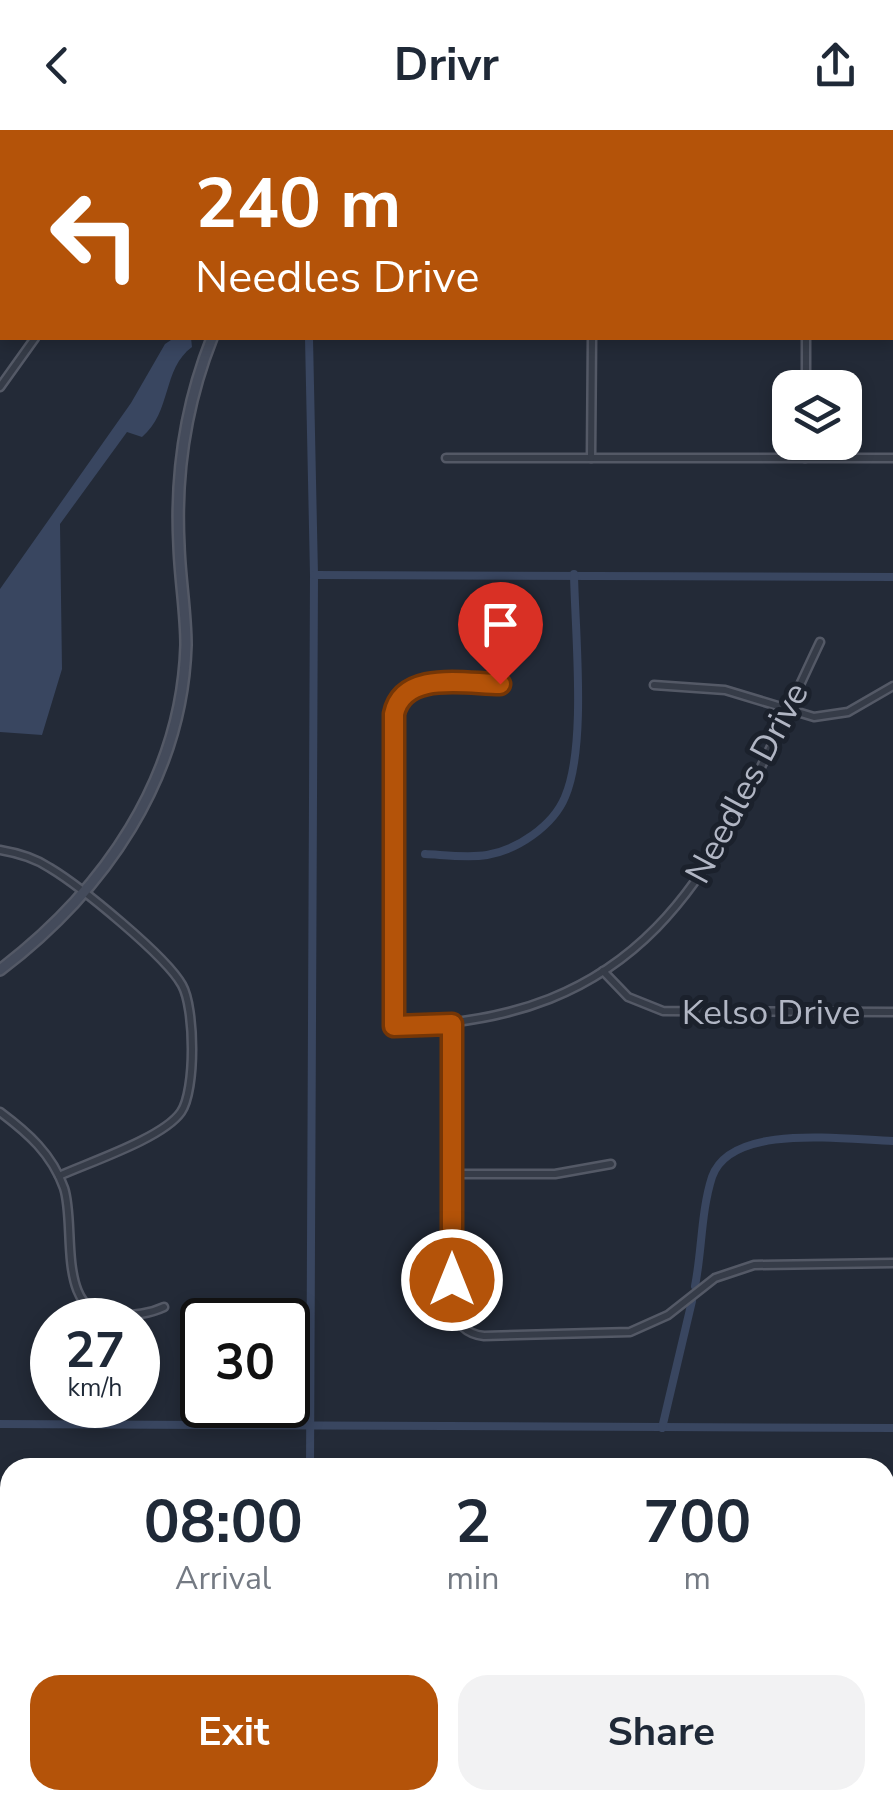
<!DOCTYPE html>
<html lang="en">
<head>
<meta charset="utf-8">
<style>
	:root { --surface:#fff; --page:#f2f2f3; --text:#1f2937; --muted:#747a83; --accent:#b45309 }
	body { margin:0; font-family:"Nunito Sans",sans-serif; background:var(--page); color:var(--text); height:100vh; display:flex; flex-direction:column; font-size:38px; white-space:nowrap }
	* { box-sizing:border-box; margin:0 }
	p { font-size:32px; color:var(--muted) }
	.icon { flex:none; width:55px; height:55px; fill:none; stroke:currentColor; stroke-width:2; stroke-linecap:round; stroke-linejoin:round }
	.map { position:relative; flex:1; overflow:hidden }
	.side { position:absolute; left:0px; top:1328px; width:895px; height:352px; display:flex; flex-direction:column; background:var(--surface); border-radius:30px 30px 0 0; box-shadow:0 5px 15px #0003 }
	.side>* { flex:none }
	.guide { position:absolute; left:0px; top:0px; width:895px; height:210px; box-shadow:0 5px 15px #0003; background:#b45309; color:#fff; overflow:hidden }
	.controls { position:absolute; left:772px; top:240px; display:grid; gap:20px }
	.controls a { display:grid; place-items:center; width:90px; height:90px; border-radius:20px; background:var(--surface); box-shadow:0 5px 15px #0003; font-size:50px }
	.speed { position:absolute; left:30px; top:1168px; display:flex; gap:20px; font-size:50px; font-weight:700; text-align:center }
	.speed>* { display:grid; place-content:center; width:130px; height:130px; border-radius:50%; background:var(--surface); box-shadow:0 5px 15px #0003; line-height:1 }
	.speed small { font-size:25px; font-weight:400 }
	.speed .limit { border:5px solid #111; border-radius:15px; background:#fff; color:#111 }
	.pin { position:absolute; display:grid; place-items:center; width:85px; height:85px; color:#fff; margin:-102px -42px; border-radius:50% 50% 50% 0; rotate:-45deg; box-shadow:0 0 10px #0007 }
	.pin .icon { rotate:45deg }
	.me { position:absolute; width:110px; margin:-55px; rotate:0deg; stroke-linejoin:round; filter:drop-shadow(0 0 8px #0008) }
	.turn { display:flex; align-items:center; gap:35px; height:210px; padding:0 30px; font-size:45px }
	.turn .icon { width:130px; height:130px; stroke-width:2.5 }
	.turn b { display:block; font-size:70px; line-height:85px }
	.eta { display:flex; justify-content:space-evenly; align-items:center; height:170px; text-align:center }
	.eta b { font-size:60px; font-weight:700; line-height:70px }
	.button { display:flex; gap:20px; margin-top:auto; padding:20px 30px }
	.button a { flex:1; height:115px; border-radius:30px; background:var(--accent); color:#fff; font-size:40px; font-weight:700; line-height:115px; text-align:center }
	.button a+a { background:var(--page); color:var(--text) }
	header { display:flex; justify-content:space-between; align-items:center; height:130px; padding:0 30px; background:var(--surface); font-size:45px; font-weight:700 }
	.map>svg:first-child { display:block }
</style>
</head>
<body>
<header><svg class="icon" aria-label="back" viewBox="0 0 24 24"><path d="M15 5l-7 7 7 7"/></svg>Drivr<svg class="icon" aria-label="share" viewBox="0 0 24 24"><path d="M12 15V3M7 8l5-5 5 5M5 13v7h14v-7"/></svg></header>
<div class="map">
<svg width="893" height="1678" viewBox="0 0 893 1678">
	<rect width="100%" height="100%" fill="#232a37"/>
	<path fill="#394660" d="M 174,208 L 191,208 L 192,217 C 162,239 172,282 142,307 L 127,302 L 60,394 L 62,539 L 42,605 L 0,602 L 0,459 L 131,273 L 165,214 Z"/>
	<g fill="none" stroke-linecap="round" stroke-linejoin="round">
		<g stroke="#394660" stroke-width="8">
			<path d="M 310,0 L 310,2"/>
			<path d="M 309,208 L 314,445 L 310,1338"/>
			<path d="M 314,445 L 893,447"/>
			<path d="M 425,724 C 445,725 468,728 487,725 C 517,720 553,696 565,667 C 587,616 575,503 574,444"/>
			<path d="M 695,1156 C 702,1121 701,1081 712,1047 C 731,992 847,1010 893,1011"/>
			<path d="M 0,1294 L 893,1298"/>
			<path d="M 662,1298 L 692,1171"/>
			<path d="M 312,1670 L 312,1678"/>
		</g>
		<g stroke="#545966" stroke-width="11">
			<g id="street">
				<path d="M 448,0 L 449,2"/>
				<path d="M 268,2 L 271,0"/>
				<path d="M 592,2 L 592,0"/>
				<path d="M 0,257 L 35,208"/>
				<path d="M 806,258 L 806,209"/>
				<path d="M 446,328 L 893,328"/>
				<path d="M 591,328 L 592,208"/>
				<path d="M 805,328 L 805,312"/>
				<path d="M 500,554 C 467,554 410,541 395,578 L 394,896 C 665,893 721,721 820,512"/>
				<path d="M 654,555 L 725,560 L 814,587 L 848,582 L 893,556"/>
				<path d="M 0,720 C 18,723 35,728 50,738 C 80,756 166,826 182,855 C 195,878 196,960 181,982 C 163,1008 90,1032 59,1046"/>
				<path d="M 603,841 L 628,867 L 663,881 L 893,882"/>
				<path d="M 451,894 L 452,1174 C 455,1193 466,1204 484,1206 L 630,1202 L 668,1185 L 715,1148 L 754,1135 L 893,1133"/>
				<path d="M 0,982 C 28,1003 52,1024 64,1058 C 77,1097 54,1189 118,1186 C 134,1185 149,1184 164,1177"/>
				<path d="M 452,1044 L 555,1044 L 611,1034"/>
				<path d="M 0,1365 L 10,1365"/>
				<path d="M 0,1532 L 10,1532"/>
				<path d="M 885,1537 L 893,1537"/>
				<path d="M 0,1665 L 10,1666"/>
				<path d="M 30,1670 L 47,1678"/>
				<path d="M 521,1670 L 521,1678"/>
				<path d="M 135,1678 L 139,1670"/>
				<path d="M 264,1678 L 264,1670"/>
			</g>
		</g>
		<g stroke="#545966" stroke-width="14">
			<g id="secondary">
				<path d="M 875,0 L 887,2"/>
				<path d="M 463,2 L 473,0"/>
				<path d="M 0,840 C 104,761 182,649 186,515 C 186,482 180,449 179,416 C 175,343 185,276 212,208"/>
			</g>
		</g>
		<g stroke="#414652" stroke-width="16">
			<g id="highway">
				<path d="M 97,2 L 99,0"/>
				<path d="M 123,2 L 125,0"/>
				<path d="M 0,143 L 2,139"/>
				<path d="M 0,182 L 2,179"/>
			</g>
		</g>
		<use href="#street" stroke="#363c48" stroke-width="6"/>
		<use href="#secondary" stroke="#444b5b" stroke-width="9"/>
		<use href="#highway" stroke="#6d6554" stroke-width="11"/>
		<g stroke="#585f6f" stroke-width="2.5" stroke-dasharray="10 10" stroke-linecap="butt">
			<path d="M 36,2 L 38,0"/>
			<path d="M 0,54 L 2,50"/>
		</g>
	</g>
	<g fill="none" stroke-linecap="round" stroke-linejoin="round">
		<g stroke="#753606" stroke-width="25">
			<path id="route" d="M 452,1150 L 452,894 L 394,896 L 394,584 C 403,540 466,554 500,554"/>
		</g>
		<use href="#route" stroke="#b45309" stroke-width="18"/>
	</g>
	<g text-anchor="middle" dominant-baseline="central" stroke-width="10" stroke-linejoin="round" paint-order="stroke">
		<g font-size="35" fill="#b1b6c4" stroke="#1b212c">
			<text transform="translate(747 653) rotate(-62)">Needles Drive</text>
			<text x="771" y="882">Kelso Drive</text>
		</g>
	</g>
</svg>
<div class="controls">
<a><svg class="icon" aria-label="layers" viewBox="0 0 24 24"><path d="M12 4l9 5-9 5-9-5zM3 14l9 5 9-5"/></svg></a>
</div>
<div class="speed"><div>27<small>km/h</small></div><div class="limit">30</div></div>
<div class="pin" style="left:500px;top:554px;background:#d93025"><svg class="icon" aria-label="arrive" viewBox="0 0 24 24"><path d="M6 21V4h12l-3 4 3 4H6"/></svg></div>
<svg class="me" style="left:452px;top:1150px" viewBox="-20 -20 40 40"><circle r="17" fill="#b45309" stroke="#fff" stroke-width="3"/><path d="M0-11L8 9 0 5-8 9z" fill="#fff"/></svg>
<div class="guide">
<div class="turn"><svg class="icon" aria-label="left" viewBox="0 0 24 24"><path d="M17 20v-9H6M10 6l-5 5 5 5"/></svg><div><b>240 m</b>Needles Drive</div></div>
</div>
<section class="side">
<div class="eta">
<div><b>08:00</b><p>Arrival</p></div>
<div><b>2</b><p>min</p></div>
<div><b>700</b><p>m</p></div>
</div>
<div class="button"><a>Exit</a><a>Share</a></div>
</section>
</div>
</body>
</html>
